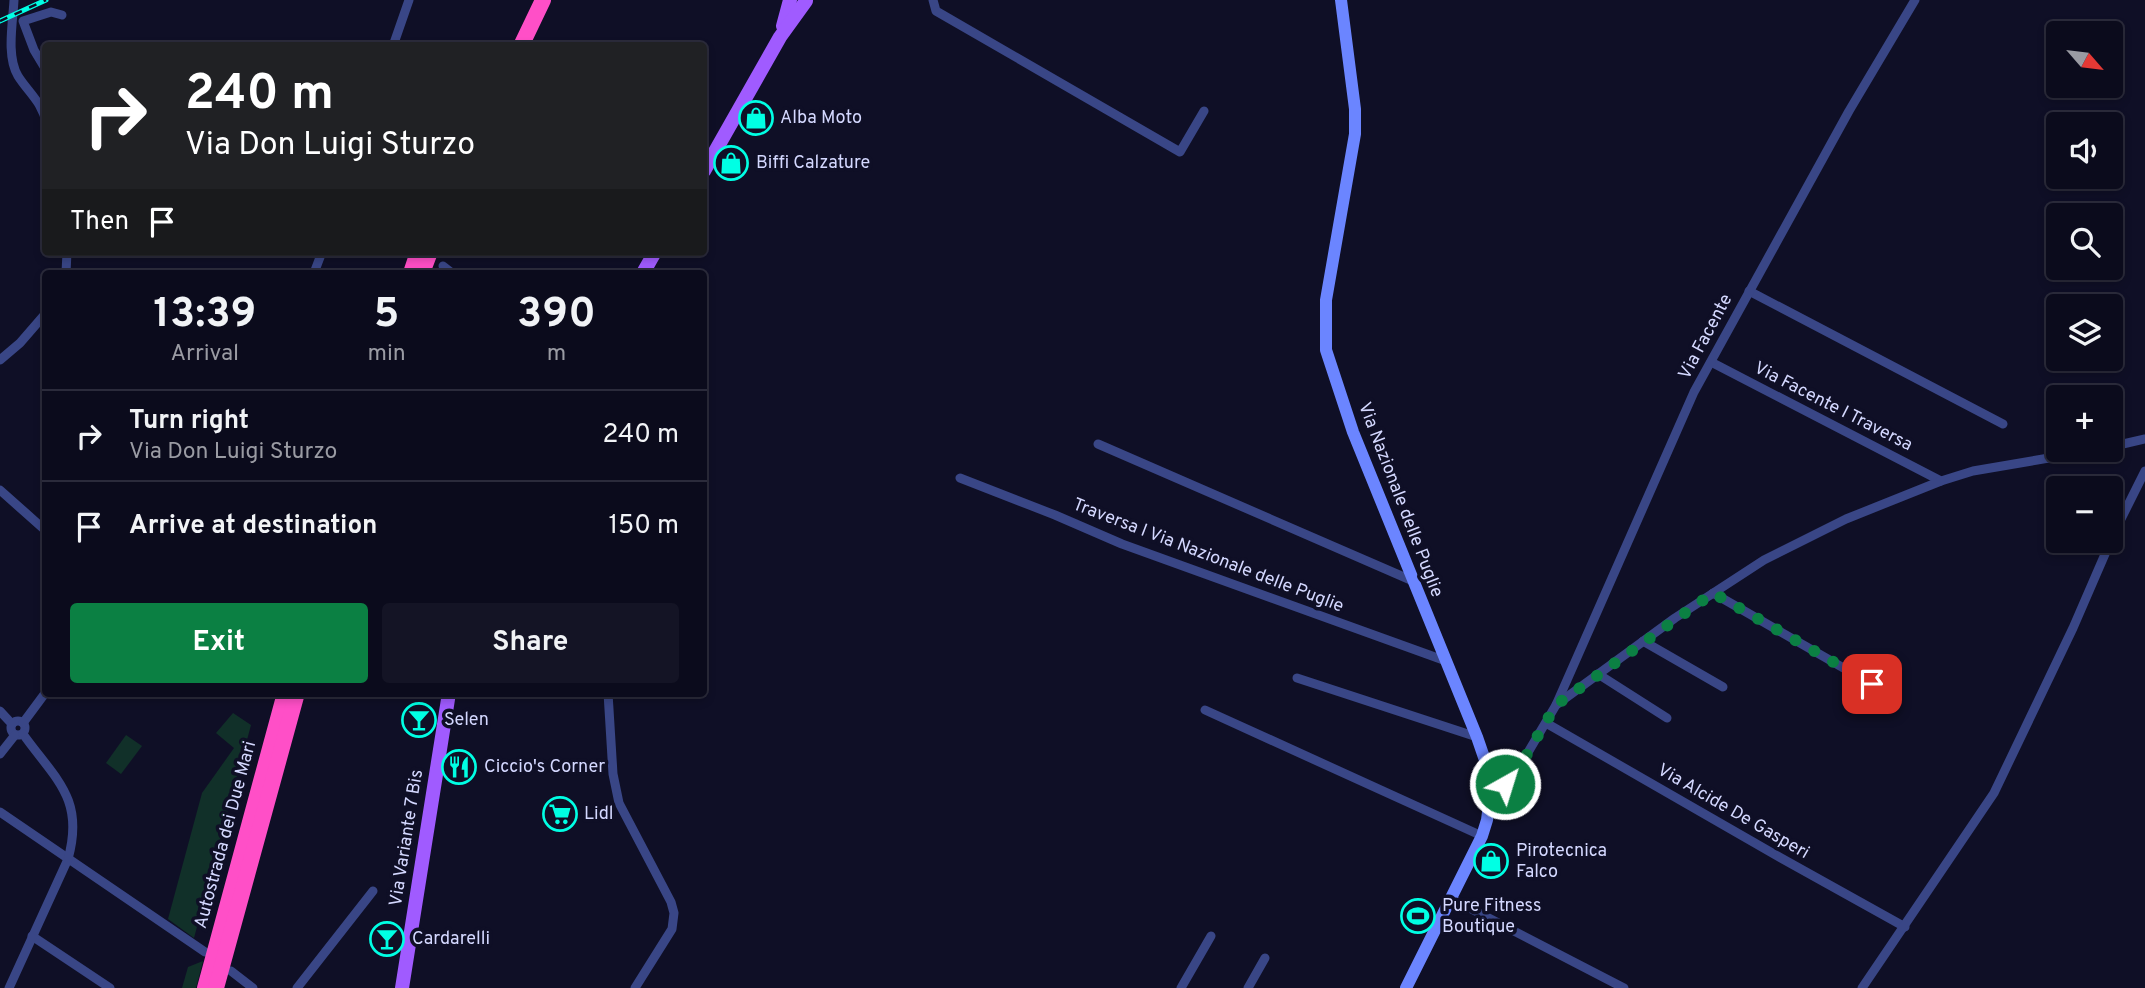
<!DOCTYPE html>
<html lang="en">
<head>
<meta charset="utf-8">
<style>
	:root { --surface:#0b0b1c; --page:#141425; --text:#f1f3f6; --muted:#9a9ba3; --line:#2b2b3b; --accent:#0b8043 }
	body { margin:0; font-family:Overpass,sans-serif; background:var(--page); color:var(--text); height:100vh; display:flex; flex-direction:column; font-size:26px; white-space:nowrap }
	* { box-sizing:border-box; margin:0 }
	p { font-size:23px; color:var(--muted) }
	.icon { flex:none; width:38px; height:38px; fill:none; stroke:currentColor; stroke-width:2; stroke-linecap:round; stroke-linejoin:round }
	.map { position:relative; flex:1; overflow:hidden }
	.sheet { position:absolute; left:42px; top:270px; width:665px; height:427px; display:flex; flex-direction:column; background:var(--surface); border-radius:7px; box-shadow:0 4px 10px #0003,0 0 0 2px var(--line) }
	.sheet>* { flex:none }
	.guide { position:absolute; left:42px; top:42px; width:665px; height:214px; border-radius:7px; box-shadow:0 4px 10px #0003,0 0 0 2px var(--line); background:#202124; color:#fff; overflow:hidden }
	.needle { width:46px; rotate:118deg }
	.controls { position:absolute; left:2046px; top:21px; display:grid; gap:14px }
	.controls a { display:grid; place-items:center; width:77px; height:77px; border-radius:7px; background:var(--surface); box-shadow:0 4px 10px #0003,0 0 0 2px var(--line); font-size:35px }
	.pin { position:absolute; display:grid; place-items:center; width:60px; height:60px; color:#fff; margin:-30px; border-radius:14px; box-shadow:0 4px 10px #0006 }
	.me { position:absolute; width:77px; margin:-38px; rotate:39deg; stroke-linejoin:round; filter:drop-shadow(0 0 5px #0008) }
	.turn { display:flex; align-items:center; gap:24px; height:147px; padding:0 28px; font-size:32px }
	.turn .icon { width:91px; height:91px; stroke-width:2.5 }
	.turn b { display:block; font-size:49px; line-height:60px }
	.then { display:flex; align-items:center; height:66px; padding:0 28px; background:#0003; gap:14px; font-size:26px }
	.eta { display:flex; justify-content:space-evenly; align-items:center; height:119px; text-align:center }
	.eta b { font-size:42px; font-weight:700; line-height:49px }
	.button { display:flex; gap:14px; margin-top:auto; padding:14px 28px }
	.button a { flex:1; height:80px; border-radius:7px; background:var(--accent); color:#fff; font-size:28px; font-weight:700; line-height:80px; text-align:center }
	.button a+a { background:var(--page); color:var(--text) }
	ul { padding:0; list-style:none }
	li { display:flex; align-items:center; gap:21px; height:91px; padding:0 28px; border-top:2px solid var(--line) }
	li div { flex:1 }
	li b { display:block; font-size:26px }
	li em { font-style:normal }
	.map>svg:first-child { display:block }
</style>
</head>
<body>
<div class="map">
<svg width="2145" height="988" viewBox="0 0 2145 988">
	<rect width="100%" height="100%" fill="#0f0f26"/>
	<g fill="#113029">
		<path d="M 233,713 L 251,725 L 194,938 L 168,919 L 202,793 L 234,748 L 216,733 Z"/>
		<path d="M 126,735 L 142,746 L 121,774 L 106,763 Z"/>
		<path d="M 203,961 L 196,988 L 182,988 L 188,967 Z"/>
	</g>
	<g fill="none" stroke-linecap="round" stroke-linejoin="round">
		<g stroke="#394686" stroke-width="9">
			<path d="M 14,0 C 13,22 6,56 18,76 C 28,92 43,103 46,123"/>
			<path d="M 933,0 L 936,11 L 1180,152 L 1204,111"/>
			<path d="M 393,46 L 409,0"/>
			<path d="M 46,70 L 34,50 L 23,21 L 51,12 L 62,15"/>
			<path d="M 443,266 L 452,273"/>
			<path d="M 66,273 L 67,252"/>
			<path d="M 314,273 L 322,252"/>
			<path d="M 1749,291 L 2003,424"/>
			<path d="M 0,360 L 20,343 L 46,313"/>
			<path d="M 1711,362 L 1941,481"/>
			<path d="M 1098,444 L 1413,581"/>
			<path d="M 2110,447 L 2145,439"/>
			<path d="M 960,478 L 1055,515 L 1122,544 L 1446,661"/>
			<path d="M 0,490 L 46,531"/>
			<path d="M 1713,593 L 1894,697"/>
			<path d="M 1643,641 L 1723,687"/>
			<path d="M 1598,674 L 1667,718"/>
			<path d="M 1297,678 L 1477,737"/>
			<path d="M 608,693 L 613,774 L 619,803 L 671,902 L 674,913 L 672,929 L 635,988"/>
			<path d="M 1556,705 L 1694,392 L 1849,111 L 1915,0"/>
			<path d="M 1205,710 L 1482,836"/>
			<path d="M 0,711 L 12,724"/>
			<circle cx="18" cy="728" r="7"/>
			<path d="M 23,723 L 46,692"/>
			<path d="M 1546,723 L 1781,858 L 1905,927"/>
			<path d="M 0,754 L 15,735"/>
			<circle cx="1501" cy="788" r="5.5"/>
			<path d="M 1507,788 L 1556,705 L 1675,618 L 1764,560 L 1846,519 L 1941,481 L 1973,471 L 2096,450"/>
			<path d="M 0,812 L 205,952"/>
			<path d="M 1452,899 L 1624,988"/>
			<path d="M 32,936 L 110,988"/>
			<path d="M 231,971 L 253,988"/>
			<path d="M 9,988 L 68,859 C 85,798 55,779 23,734"/>
			<path d="M 297,988 L 373,891"/>
			<path d="M 1181,988 L 1211,936"/>
			<path d="M 1248,988 L 1265,958"/>
			<path d="M 1862,988 L 1994,793 L 2073,628 L 2115,531 L 2145,471"/>
		</g>
		<path stroke="#6b85ff" stroke-width="12" d="M 1341,0 L 1355,109 L 1355,134 L 1326,300 L 1326,350 L 1353,432 L 1477,737 L 1487,766 L 1490,784 L 1490,797 L 1487,820 L 1482,836 L 1406,988"/>
		<g stroke="#a05bff" stroke-width="14">
			<path d="M 783,26 L 790,0"/>
			<path d="M 704,171 L 780,37 L 806,1"/>
			<path d="M 643,273 L 655,252"/>
			<path d="M 402,988 L 449,693"/>
		</g>
		<g stroke="#ff4fc7" stroke-width="16">
			<path d="M 521,46 L 543,0"/>
			<path d="M 411,273 L 418,252"/>
			<path d="M 422,273 L 430,252"/>
			<path d="M 205,988 L 285,693"/>
			<path d="M 216,988 L 297,693"/>
		</g>
		<g stroke="#00ffe4" stroke-width="5">
			<path id="rail" d="M 0,21 L 46,0"/>
		</g>
		<use href="#rail" stroke="#0f0f26" stroke-width="2.5" stroke-dasharray="8" stroke-linecap="butt"/>
	</g>
	<g fill="none" stroke-linecap="round" stroke-linejoin="round">
		<path stroke="#0b8043" stroke-width="12" stroke-dasharray="0 21.6" d="M 1505,784 L 1507,788 L 1556,705 L 1713,593 L 1872,684"/>
	</g>
	<defs>
		<g id="shop-ring" transform="scale(1.75)"><circle r="9.5" fill="#0f0f26" stroke="#00ffe4" stroke-width="1.5"/><path d="M-5-2.5h2.3a2.7 3.5 0 0 1 5.4 0H5L5.5 6h-11ZM-1.5-2.5h3a1.5 2.3 0 0 0-3 0Z" fill="#00ffe4"/></g>
		<g id="bar-ring" transform="scale(1.75)"><circle r="9.5" fill="#0f0f26" stroke="#00ffe4" stroke-width="1.5"/><path d="M-6-5H6L.8 .8V4.5H3.5V6h-7V4.5H-.8V.8Z" fill="#00ffe4"/></g>
		<g id="restaurant-ring" transform="scale(1.75)"><circle r="9.5" fill="#0f0f26" stroke="#00ffe4" stroke-width="1.5"/><path d="M-5-6h1v4h1v-4h1v4h1v-4h1v5L-1.5 .5V6h-2V.5L-5-1ZM5-6V6H3V1.5H1.5Q1.5-4 5-6Z" fill="#00ffe4"/></g>
		<g id="supermarket-ring" transform="scale(1.75)"><circle r="9.5" fill="#0f0f26" stroke="#00ffe4" stroke-width="1.5"/><path d="M-6-5.5h2.5l.6 2H6L4.5 2H-2.5L-4.4-4H-6ZM-1.5 3.2a1.3 1.3 0 1 0 .1 0ZM3 3.2a1.3 1.3 0 1 0 .1 0Z" fill="#00ffe4"/></g>
		<g id="stadium-ring" transform="scale(1.75)"><circle r="9.5" fill="#0f0f26" stroke="#00ffe4" stroke-width="1.5"/><path d="M0-5a6.5 5 0 1 0 0 10a6.5 5 0 1 0 0-10ZM-3.5-1.8h7v3.6h-7Z" fill="#00ffe4"/></g>
	</defs>
	<g fill-rule="evenodd">
		<use href="#shop-ring" x="756" y="118"/>
		<use href="#shop-ring" x="731" y="163"/>
		<use href="#bar-ring" x="419" y="720"/>
		<use href="#restaurant-ring" x="459" y="767"/>
		<use href="#supermarket-ring" x="560" y="814"/>
		<use href="#shop-ring" x="1491" y="861"/>
		<use href="#stadium-ring" x="1418" y="916"/>
		<use href="#bar-ring" x="387" y="939"/>
	</g>
	<g text-anchor="middle" dominant-baseline="central" stroke-width="7" stroke-linejoin="round" paint-order="stroke">
		<g font-size="18" fill="#d4d8ff" stroke="#0f0f26" text-anchor="start">
			<text x="780" y="118">Alba Moto</text>
			<text x="756" y="163">Biffi Calzature</text>
			<text x="444" y="720">Selen</text>
			<text x="484" y="767">Ciccio's Corner</text>
			<text x="584" y="814">Lidl</text>
			<text x="1516" y="851">Pirotecnica<tspan x="1516" dy="21">Falco</tspan></text>
			<text x="1442" y="906">Pure Fitness<tspan x="1442" dy="21">Boutique</tspan></text>
			<text x="412" y="939">Cardarelli</text>
		</g>
		<g font-size="18" fill="#d4d8ff" stroke="#0f0f26">
			<text transform="translate(1706 337) rotate(-62)">Via Facente</text>
			<text transform="translate(1833 407) rotate(27)">Via Facente I Traversa</text>
			<text transform="translate(1400 500) rotate(69)">Via Nazionale delle Puglie</text>
			<text transform="translate(1208 556) rotate(21)">Traversa I Via Nazionale delle Puglie</text>
			<text transform="translate(1733 812) rotate(30)">Via Alcide De Gasperi</text>
			<text transform="translate(226 835) rotate(-75)">Autostrada dei Due Mari</text>
			<text transform="translate(407 838) rotate(-81)">Via Variante 7 Bis</text>
		</g>
	</g>
</svg>
<div class="controls">
<a><svg class="needle" viewBox="-14 -14 28 28"><path d="M0-13l5 13h-10z" fill="#e53935"/><path d="M0 13l5-13h-10z" fill="#9a9ba3"/></svg></a>
<a><svg class="icon" aria-label="sound" viewBox="0 0 24 24"><path d="M4 9h4l5-4v14l-5-4H4zM17 9q2 3 0 6"/></svg></a>
<a><svg class="icon" aria-label="search" viewBox="0 0 24 24"><circle cx="10" cy="10" r="6"/><path d="M15 15l6 6"/></svg></a>
<a><svg class="icon" aria-label="layers" viewBox="0 0 24 24"><path d="M12 4l9 5-9 5-9-5zM3 14l9 5 9-5"/></svg></a>
<a>+</a>
<a>−</a>
</div>
<div class="pin" style="left:1872px;top:684px;background:#d93025"><svg class="icon" aria-label="arrive" viewBox="0 0 24 24"><path d="M6 21V4h12l-3 4 3 4H6"/></svg></div>
<svg class="me" style="left:1505px;top:784px" viewBox="-20 -20 40 40"><circle r="17" fill="#0b8043" stroke="#fff" stroke-width="3"/><path d="M0-11L8 9 0 5-8 9z" fill="#fff"/></svg>
<div class="guide">
<div class="turn"><svg class="icon" aria-label="right" viewBox="0 0 24 24"><path d="M7 20v-9h11M14 6l5 5-5 5"/></svg><div><b>240 m</b>Via Don Luigi Sturzo</div></div>
<div class="then">Then<svg class="icon" aria-label="arrive" viewBox="0 0 24 24"><path d="M6 21V4h12l-3 4 3 4H6"/></svg></div>
</div>
<section class="sheet">
<div class="eta">
<div><b>13:39</b><p>Arrival</p></div>
<div><b>5</b><p>min</p></div>
<div><b>390</b><p>m</p></div>
</div>
<ul>
<li><svg class="icon" aria-label="right" viewBox="0 0 24 24"><path d="M7 20v-9h11M14 6l5 5-5 5"/></svg><div><b>Turn right</b><p>Via Don Luigi Sturzo</p></div><em>240 m</em></li>
<li><svg class="icon" aria-label="arrive" viewBox="0 0 24 24"><path d="M6 21V4h12l-3 4 3 4H6"/></svg><div><b>Arrive at destination</b></div><em>150 m</em></li>
</ul>
<div class="button"><a>Exit</a><a>Share</a></div>
</section>
</div>
</body>
</html>
